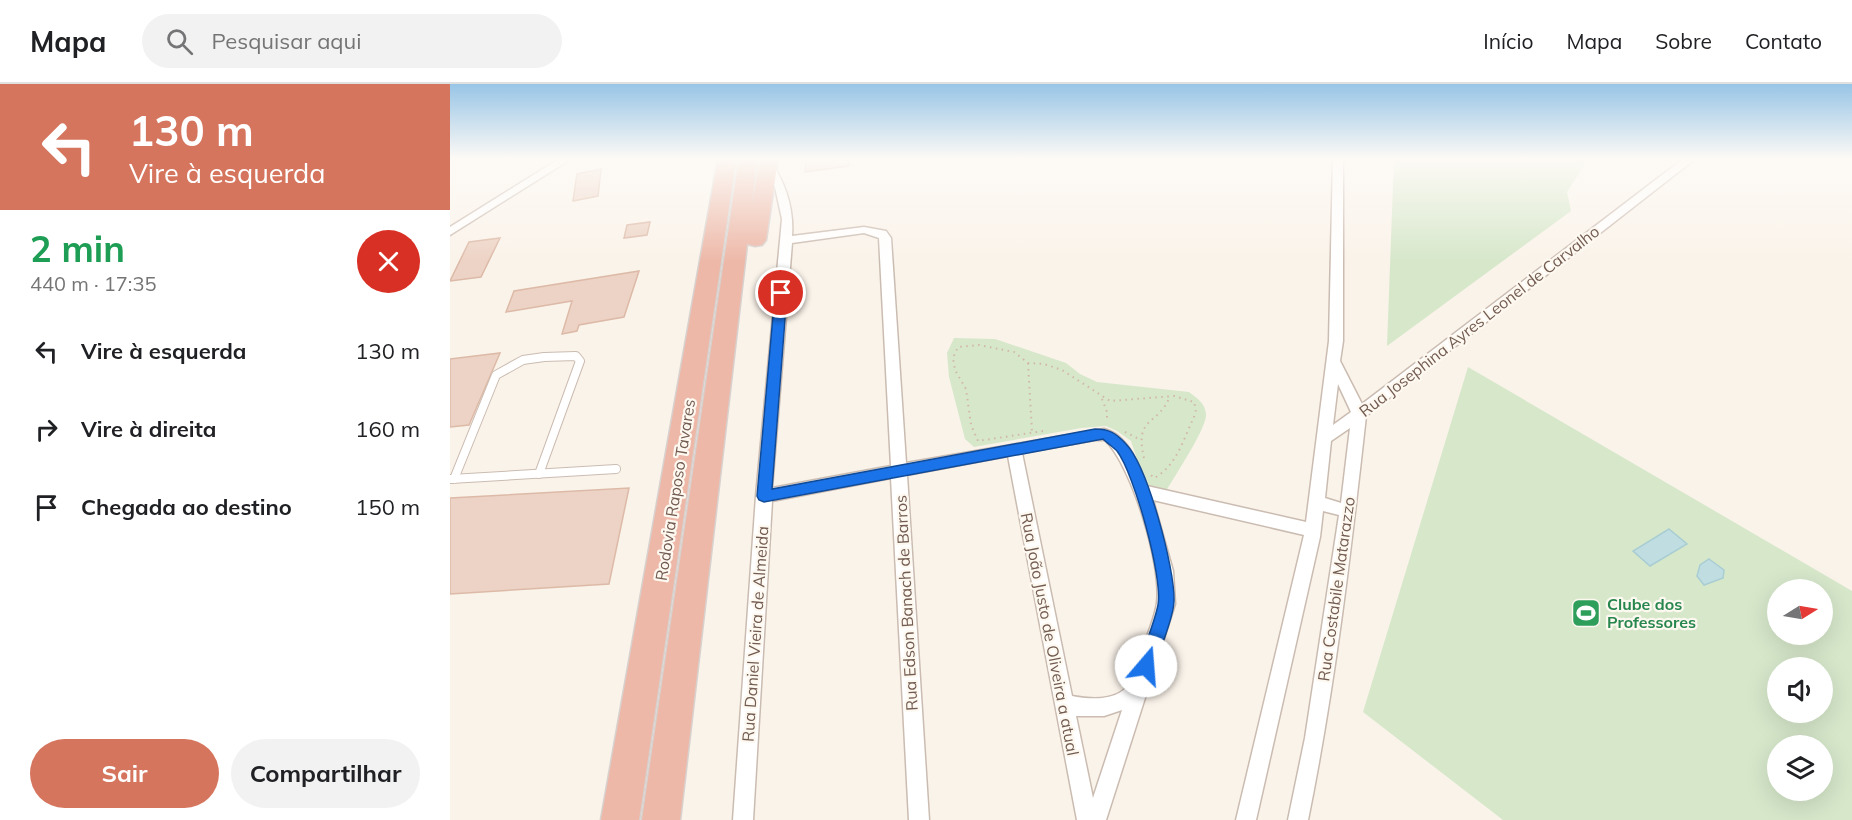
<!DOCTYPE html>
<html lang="pt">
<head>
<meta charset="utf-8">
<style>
	:root { --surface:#fff; --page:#f2f2f2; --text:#202124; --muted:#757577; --line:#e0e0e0; --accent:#d5755e }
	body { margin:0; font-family:Mulish,sans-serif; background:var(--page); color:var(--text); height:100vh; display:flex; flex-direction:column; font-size:22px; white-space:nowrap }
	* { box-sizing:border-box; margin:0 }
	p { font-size:20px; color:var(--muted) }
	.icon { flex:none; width:33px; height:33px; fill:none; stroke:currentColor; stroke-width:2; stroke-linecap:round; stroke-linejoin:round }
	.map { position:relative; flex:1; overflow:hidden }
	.details { display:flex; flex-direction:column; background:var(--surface); width:450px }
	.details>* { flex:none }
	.hud { background:#d5755e; color:#fff; overflow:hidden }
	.needle { width:39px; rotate:79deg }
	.fabs { position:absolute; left:1317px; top:495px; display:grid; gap:12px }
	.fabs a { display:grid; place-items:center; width:66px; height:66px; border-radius:50%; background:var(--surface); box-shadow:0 6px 24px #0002; font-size:30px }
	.pin { position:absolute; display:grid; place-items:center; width:51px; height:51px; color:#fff; margin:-26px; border:3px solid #fff; border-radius:50%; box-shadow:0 2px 6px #0007 }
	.me { position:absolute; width:66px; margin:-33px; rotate:18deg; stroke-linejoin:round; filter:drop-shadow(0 0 4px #0008) }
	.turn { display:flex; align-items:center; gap:21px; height:126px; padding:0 30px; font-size:27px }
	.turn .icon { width:78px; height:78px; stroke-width:2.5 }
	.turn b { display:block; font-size:42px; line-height:51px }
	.round { display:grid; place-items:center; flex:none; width:63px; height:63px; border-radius:32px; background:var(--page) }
	.overview { display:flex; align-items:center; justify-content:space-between; height:102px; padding:0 30px }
	h1 { font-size:36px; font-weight:700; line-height:45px; color:#1e9e55 }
	.action { display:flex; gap:12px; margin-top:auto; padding:12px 30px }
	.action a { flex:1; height:69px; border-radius:36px; background:var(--accent); color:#fff; font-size:24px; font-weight:700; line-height:69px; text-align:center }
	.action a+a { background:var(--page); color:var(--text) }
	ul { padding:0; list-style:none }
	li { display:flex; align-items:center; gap:18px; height:78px; padding:0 30px }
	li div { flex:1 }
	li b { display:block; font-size:22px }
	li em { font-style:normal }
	header { display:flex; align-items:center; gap:36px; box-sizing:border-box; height:84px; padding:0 30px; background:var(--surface); border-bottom:2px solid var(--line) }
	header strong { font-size:28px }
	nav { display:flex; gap:33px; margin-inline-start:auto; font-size:21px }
	.search { width:420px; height:54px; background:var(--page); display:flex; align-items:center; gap:15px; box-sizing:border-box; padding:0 21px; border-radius:33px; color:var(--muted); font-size:22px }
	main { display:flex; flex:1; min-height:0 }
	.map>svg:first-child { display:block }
</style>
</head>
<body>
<header>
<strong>Mapa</strong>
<div class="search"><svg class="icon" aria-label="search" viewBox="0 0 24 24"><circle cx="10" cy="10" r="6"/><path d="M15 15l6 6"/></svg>Pesquisar aqui</div>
<nav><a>Início</a><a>Mapa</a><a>Sobre</a><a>Contato</a></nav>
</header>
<main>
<section class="details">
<div class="hud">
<div class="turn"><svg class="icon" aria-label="left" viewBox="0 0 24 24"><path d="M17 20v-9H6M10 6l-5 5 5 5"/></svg><div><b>130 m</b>Vire à esquerda</div></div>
</div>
<div class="overview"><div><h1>2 min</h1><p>440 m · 17:35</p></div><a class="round" style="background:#d93025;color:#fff"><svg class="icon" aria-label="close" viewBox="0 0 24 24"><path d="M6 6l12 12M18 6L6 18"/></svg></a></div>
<ul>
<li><svg class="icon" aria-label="left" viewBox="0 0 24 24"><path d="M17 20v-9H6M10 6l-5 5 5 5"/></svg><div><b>Vire à esquerda</b></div><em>130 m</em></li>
<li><svg class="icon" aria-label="right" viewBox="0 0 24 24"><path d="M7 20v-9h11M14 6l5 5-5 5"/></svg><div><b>Vire à direita</b></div><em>160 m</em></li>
<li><svg class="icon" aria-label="arrive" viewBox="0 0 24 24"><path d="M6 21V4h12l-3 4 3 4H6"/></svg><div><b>Chegada ao destino</b></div><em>150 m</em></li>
</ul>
<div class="action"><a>Sair</a><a>Compartilhar</a></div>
</section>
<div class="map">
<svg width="1402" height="736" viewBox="0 0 1402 736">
	<rect width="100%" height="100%" fill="#faf3ea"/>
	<g fill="#d6e7ca" fill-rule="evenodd">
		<path d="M 944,75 L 1138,75 L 1117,108 L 1121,127 L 937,262 Z"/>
		<path d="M 504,254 L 545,255 L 616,279 L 630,290 L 647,298 L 739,308 C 747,314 755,319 756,330 C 757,344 724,393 716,407 L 699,402 L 692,390 L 681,357 L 667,347 L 656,342 L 631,344 L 524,363 L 515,355 L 499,293 L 497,269 Z"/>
		<path d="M 1018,283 L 1402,507 L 1402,736 L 1053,736 L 913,628 ZM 1328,506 L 1372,506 L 1372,550 L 1328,550 ZM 1328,584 L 1372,584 L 1372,628 L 1328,628 ZM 1328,662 L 1372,662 L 1372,706 L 1328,706 Z"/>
	</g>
	<g fill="#c0dee2" stroke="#a8cdd3" stroke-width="1.5">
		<path d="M 1219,445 L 1237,460 L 1200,482 L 1183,467 Z"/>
		<path d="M 1259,475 L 1274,486 L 1273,494 L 1254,501 L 1247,492 L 1250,481 Z"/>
	</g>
	<g fill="#edd3c5" stroke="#ddbaa7" stroke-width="1.5">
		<path d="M 356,75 L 399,75 L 399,82 L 355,88 Z"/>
		<path d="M 151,85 L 148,112 L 123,117 L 127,90 Z"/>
		<path d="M 200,138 L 197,151 L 174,154 L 177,141 Z"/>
		<path d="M 50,154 L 31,193 L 0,197 L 19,158 Z"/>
		<path d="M 189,187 L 174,233 L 129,241 L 127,247 L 112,250 L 122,217 L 56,228 L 64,207 Z"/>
		<path d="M 50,269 L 19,341 L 0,343 L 0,275 Z"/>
		<path d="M 179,404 L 159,500 L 0,510 L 0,414 Z"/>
	</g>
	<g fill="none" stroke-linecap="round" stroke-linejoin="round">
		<g stroke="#cbbcb1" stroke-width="10">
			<g id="lane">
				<path d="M 1,395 L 166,385"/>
				<path d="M 4,395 L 46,291 L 73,276 L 94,273 L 126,272 L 130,277 L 89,390"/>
			</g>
		</g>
		<g stroke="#cbbcb1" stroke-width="3">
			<g id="street">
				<path d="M 109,75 L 121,75 L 0,151 L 0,143 Z"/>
				<path d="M 883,75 L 893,75 L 893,257 L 890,277 L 912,320 L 1233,75 L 1245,75 L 916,332 C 901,467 885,603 858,736 L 838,736 L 855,654 L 889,431 L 873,427 L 870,453 L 806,736 L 786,736 L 854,451 L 703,416 L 723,487 L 725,520 L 656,736 L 627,736 L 558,372 L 457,391 L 479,736 L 459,736 L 441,394 L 322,417 L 303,736 L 283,736 L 306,412 L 332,135 L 325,103 L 313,81 L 314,79 L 322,79 C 336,101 344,125 342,152 L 414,143 L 436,147 L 441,154 L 456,379 L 654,345 C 678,351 689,381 697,402 L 856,438 L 879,257 ZM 414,149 L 429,154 L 441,382 L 322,404 L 342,159 ZM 888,300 L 901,328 L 883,341 ZM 900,344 L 891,419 L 875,414 L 881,357 ZM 645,356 L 655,356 C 682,382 712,481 707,519 C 705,533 698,549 693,563 C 690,573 688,589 681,598 C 669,617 642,616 622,612 L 572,369 ZM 672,626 L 643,714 L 626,632 L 654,632 Z"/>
			</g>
		</g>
		<g stroke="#d8d1ce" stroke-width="3">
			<g id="highway">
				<path d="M 268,75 L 286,75 L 189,736 L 151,736 Z"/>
				<path d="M 289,75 L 307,75 L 302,121 L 310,75 L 328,75 L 316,156 L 312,161 L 305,162 L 297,160 L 230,736 L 192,736 Z"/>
			</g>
		</g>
		<g stroke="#d2b7a8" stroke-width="2" stroke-dasharray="1.5 4.5" stroke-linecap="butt">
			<path d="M 578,279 L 582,348"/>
			<path d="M 652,315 L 657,328 L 657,338"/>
			<path d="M 593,347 L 528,357 L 521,341 L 516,305 L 505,286 L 503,274 L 508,263 L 529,261 L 564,268 L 578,279 L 594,280 L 612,286 L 660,317 L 724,312 L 744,318 L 746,326 L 744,333 C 734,354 726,383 704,394 L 701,391"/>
			<path d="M 675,348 L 689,355"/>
			<path d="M 694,374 C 684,331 708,343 720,312"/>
		</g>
		<use href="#lane" stroke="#fff" stroke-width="8"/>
		<use href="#street" fill="#fff" fill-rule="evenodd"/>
		<use href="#highway" fill="#edb8a8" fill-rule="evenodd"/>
	</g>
	<linearGradient id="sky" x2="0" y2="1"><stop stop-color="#98c5e6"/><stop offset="0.42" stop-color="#fdfaf6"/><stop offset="1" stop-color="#fdfaf6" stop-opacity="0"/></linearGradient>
	<rect width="1402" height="178" fill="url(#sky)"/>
	<path fill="#1a73e8" stroke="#114b97" stroke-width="1.5" d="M 331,205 L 337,209 L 322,405 L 645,345 C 659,345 666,349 676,360 C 698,383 725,485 724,517 C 724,532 708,572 702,587 L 696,590 L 690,587 L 688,582 C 694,562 704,541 708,521 C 713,493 684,389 667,367 C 663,363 657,359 653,355 L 314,418 L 309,416 L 307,412 L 325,209 Z"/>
	<defs>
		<g id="stadium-square" transform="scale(1.5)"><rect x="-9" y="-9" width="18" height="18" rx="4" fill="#2e9e5b" stroke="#fdf8f0"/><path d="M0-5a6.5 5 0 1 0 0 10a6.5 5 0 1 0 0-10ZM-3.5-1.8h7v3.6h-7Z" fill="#fff"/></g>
	</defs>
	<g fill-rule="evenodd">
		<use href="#stadium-square" x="1136" y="529"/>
	</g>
	<g text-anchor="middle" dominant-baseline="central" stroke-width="4.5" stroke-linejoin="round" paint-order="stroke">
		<g font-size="16" fill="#725b50" stroke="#fdf8f0">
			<text transform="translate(1029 237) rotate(-38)">Rua Josephina Ayres Leonel de Carvalho</text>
			<text transform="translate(225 406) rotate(-81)">Rodovia Raposo Tavares</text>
			<text transform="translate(886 505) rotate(-82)">Rua Costabile Matarazzo</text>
			<text transform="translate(456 519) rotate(-93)">Rua Edson Banach de Barros</text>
			<text transform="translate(305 550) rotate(-86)">Rua Daniel Vieira de Almeida</text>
			<text transform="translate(600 550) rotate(79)">Rua João Justo de Oliveira a atual</text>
		</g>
		<g font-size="16" font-weight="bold" fill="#27864d" stroke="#fdf8f0" text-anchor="start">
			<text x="1157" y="520">Clube dos<tspan x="1157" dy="18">Professores</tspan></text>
		</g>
	</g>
</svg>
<div class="fabs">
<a><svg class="needle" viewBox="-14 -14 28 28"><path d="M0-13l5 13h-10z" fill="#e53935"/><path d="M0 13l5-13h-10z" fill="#757577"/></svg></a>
<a><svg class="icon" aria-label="sound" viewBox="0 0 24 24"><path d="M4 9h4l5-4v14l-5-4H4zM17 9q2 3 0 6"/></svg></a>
<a><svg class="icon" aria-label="layers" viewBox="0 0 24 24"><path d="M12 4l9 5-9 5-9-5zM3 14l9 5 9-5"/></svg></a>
</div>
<div class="pin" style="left:331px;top:209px;background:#d93025"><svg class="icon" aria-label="arrive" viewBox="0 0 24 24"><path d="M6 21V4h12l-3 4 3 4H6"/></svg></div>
<svg class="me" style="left:696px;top:582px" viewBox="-20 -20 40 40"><circle r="19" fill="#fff"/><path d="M0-13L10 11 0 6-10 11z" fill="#1a73e8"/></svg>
</div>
</main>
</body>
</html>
